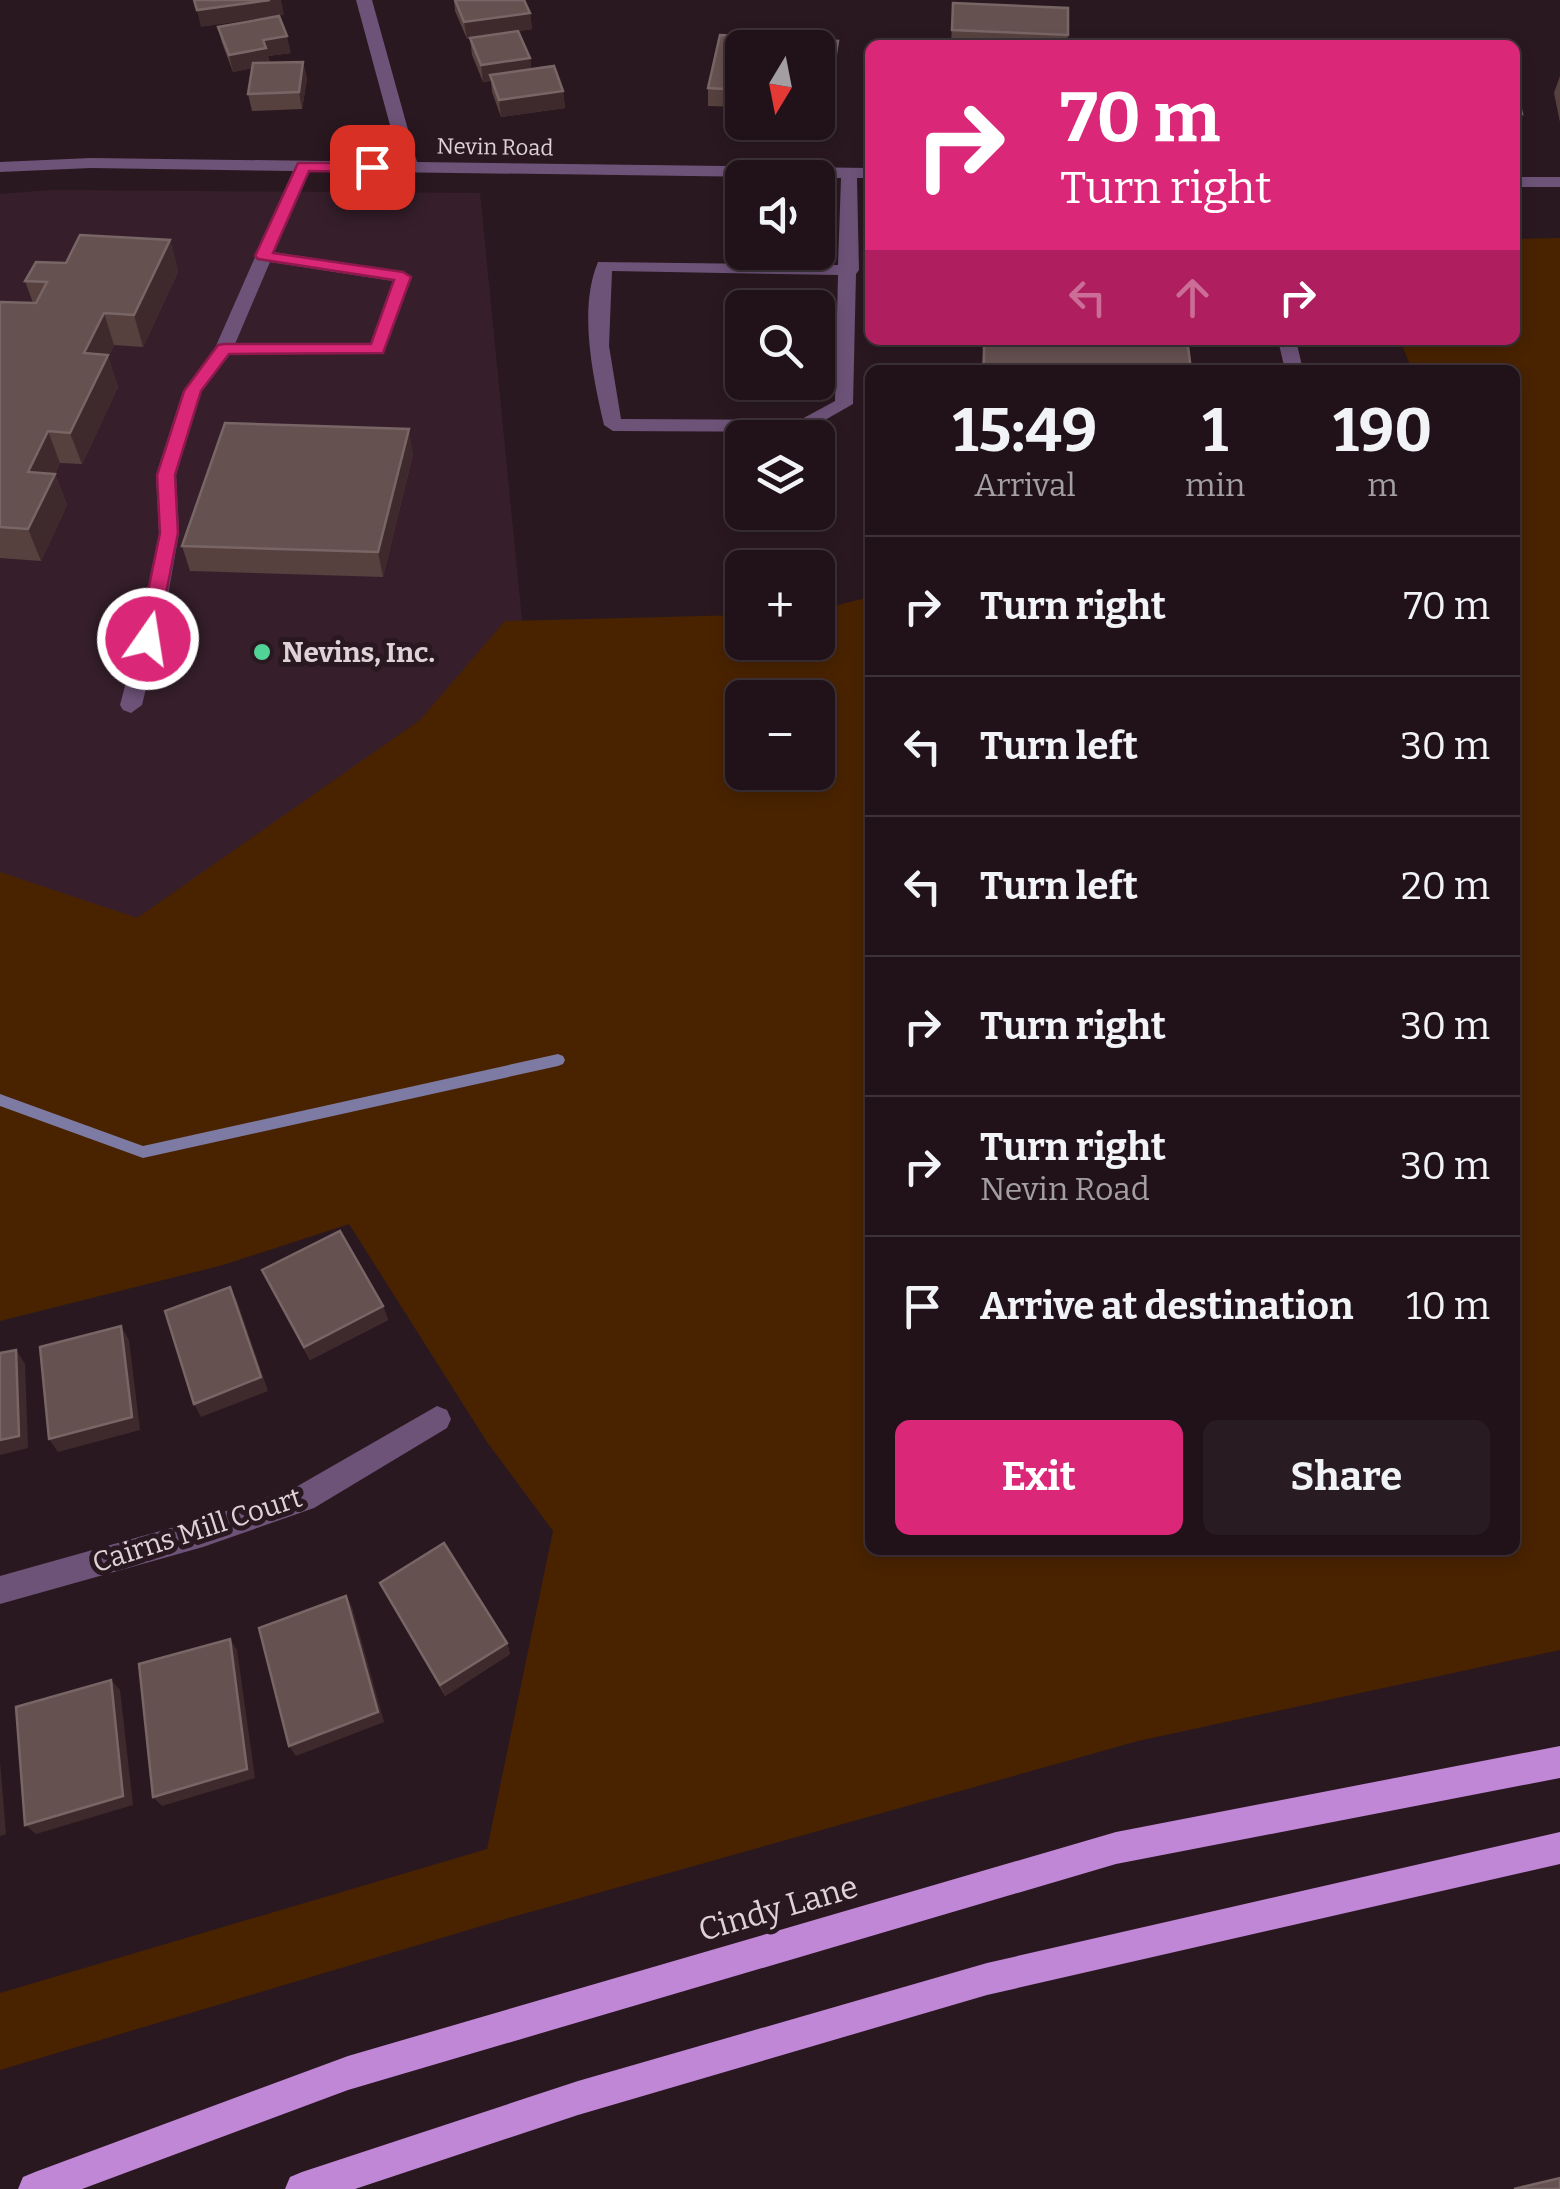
<!DOCTYPE html>
<html lang="en">
<head>
<meta charset="utf-8">
<style>
	:root { --surface:#201218; --page:#281b21; --text:#f1f3f6; --muted:#a29ea2; --line:#3d3237; --accent:#db2777 }
	body { margin:0; font-family:Bitter,serif; background:var(--page); color:var(--text); height:100vh; display:flex; flex-direction:column; font-size:38px; white-space:nowrap }
	* { box-sizing:border-box; margin:0 }
	p { font-size:32px; color:var(--muted) }
	.icon { flex:none; width:55px; height:55px; fill:none; stroke:currentColor; stroke-width:2; stroke-linecap:round; stroke-linejoin:round }
	.map { position:relative; flex:1; overflow:hidden }
	.panel { position:absolute; left:865px; top:365px; width:655px; height:1190px; display:flex; flex-direction:column; background:var(--surface); border-radius:15px; box-shadow:0 5px 15px #0003,0 0 0 2px var(--line) }
	.panel>* { flex:none }
	.guide { position:absolute; left:865px; top:40px; width:655px; height:305px; border-radius:15px; box-shadow:0 5px 15px #0003,0 0 0 2px var(--line); background:#db2777; color:#fff; overflow:hidden }
	.needle { width:65px; rotate:190deg }
	.fabs { position:absolute; left:725px; top:30px; display:grid; gap:20px }
	.fabs a { display:grid; place-items:center; width:110px; height:110px; border-radius:15px; background:var(--surface); box-shadow:0 5px 15px #0003,0 0 0 2px var(--line); font-size:50px }
	.pin { position:absolute; display:grid; place-items:center; width:85px; height:85px; color:#fff; margin:-42px; border-radius:20px; box-shadow:0 5px 15px #0006 }
	.me { position:absolute; width:110px; margin:-55px; rotate:13deg; stroke-linejoin:round; filter:drop-shadow(0 0 8px #0008) }
	.turn { display:flex; align-items:center; gap:35px; height:210px; padding:0 30px; font-size:45px }
	.turn .icon { width:130px; height:130px; stroke-width:2.5 }
	.turn b { display:block; font-size:70px; line-height:85px }
	.lanes { display:flex; align-items:center; height:95px; padding:0 30px; background:#0003; justify-content:center; gap:50px; direction:ltr }
	.lanes .off { opacity:.35 }
	.eta { display:flex; justify-content:space-evenly; align-items:center; height:170px; text-align:center }
	.eta b { font-size:60px; font-weight:700; line-height:70px }
	.action { display:flex; gap:20px; margin-top:auto; padding:20px 30px }
	.action a { flex:1; height:115px; border-radius:15px; background:var(--accent); color:#fff; font-size:40px; font-weight:700; line-height:115px; text-align:center }
	.action a+a { background:var(--page); color:var(--text) }
	ul { padding:0; list-style:none }
	li { display:flex; align-items:center; gap:30px; height:140px; padding:0 30px; border-top:2px solid var(--line) }
	li div { flex:1 }
	li b { display:block; font-size:38px }
	li em { font-style:normal }
	.map>svg:first-child { display:block }
</style>
</head>
<body>
<div class="map">
<svg width="1560" height="2189" viewBox="0 0 1560 2189">
	<rect width="100%" height="100%" fill="#2a1820"/>
	<path fill="#361f2b" d="M 50,190 L 480,193 L 570,1109 L 0,1159 L 0,194 Z"/>
	<path fill="#492300" fill-rule="evenodd" d="M 1560,238 L 1560,1650 L 1138,1741 L 505,1919 L 0,2070 L 0,1993 L 487,1849 L 553,1531 L 487,1442 L 349,1224 L 223,1265 L 0,1321 L 0,872 L 137,918 L 420,720 L 505,621 L 742,615 L 742,642 L 818,642 L 818,610 L 870,597 L 870,1550 L 1515,1550 L 1515,370 L 1412,370 L 1400,340 L 1515,340 L 1515,239 ZM 742,698 L 818,698 L 818,772 L 742,772 Z"/>
	<g fill="none" stroke-linecap="round" stroke-linejoin="round">
		<path fill="#7d7aa3" fill-rule="evenodd" d="M 558,1054 L 563,1056 L 565,1060 L 563,1064 L 558,1066 L 143,1158 L 0,1106 L 0,1094 L 143,1146 Z"/>
		<g fill="#6e5379" fill-rule="evenodd">
			<path d="M 356,0 L 372,0 L 417,162 L 870,168 L 870,178 L 857,178 L 859,270 L 856,274 L 853,404 L 804,432 L 613,431 L 604,425 C 593,377 578,309 598,262 L 838,265 L 841,178 L 309,171 L 274,252 L 403,272 L 412,277 L 383,353 L 229,354 L 201,392 L 176,475 L 179,533 L 166,606 L 142,705 L 131,713 L 123,710 L 120,705 L 146,606 L 159,533 L 156,475 L 183,391 L 215,348 L 293,171 L 91,168 L 0,172 L 0,162 L 91,158 L 400,162 ZM 270,262 L 393,281 L 370,344 L 235,344 ZM 612,271 L 838,275 L 835,401 L 800,420 L 621,419 L 609,346 Z"/>
			<rect x="1515" y="177" width="45" height="10"/>
			<path d="M 1278,340 L 1296,340 L 1303,370 L 1285,370 Z"/>
			<path d="M 437,1406 L 447,1410 L 451,1419 L 447,1428 L 314,1508 L 203,1547 L 0,1604 L 0,1576 L 203,1519 L 296,1487 Z"/>
		</g>
		<g fill="#bf87d6" fill-rule="evenodd">
			<path d="M 1560,1746 L 1560,1778 L 1116,1864 L 348,2090 L 82,2189 L 18,2189 L 23,2177 L 35,2172 L 348,2056 L 1116,1832 Z"/>
			<path d="M 1560,1832 L 1560,1864 L 987,1995 L 578,2115 L 355,2189 L 285,2189 L 290,2177 L 302,2172 L 578,2081 L 987,1963 Z"/>
		</g>
	</g>
	<g fill="#56413f">
		<path d="M 454,0 L 524,0 L 530,13 L 532,29 L 518,31 L 530,58 L 531,69 L 563,91 L 565,108 L 501,117 L 492,92 L 491,81 L 483,82 L 472,55 L 470,38 L 467,39 L 455,11 Z"/>
		<path d="M 953,3 L 1068,35 L 1067,45 L 951,45 Z"/>
		<path d="M 218,27 L 291,53 L 268,56 L 270,63 L 303,62 L 307,79 L 302,109 L 252,111 L 248,94 L 252,68 L 233,72 L 222,43 Z"/>
		<path d="M 720,35 L 838,41 L 837,58 L 832,93 L 818,92 L 818,48 L 742,48 L 742,107 L 708,106 L 708,88 Z"/>
		<path d="M 1560,76 L 1560,122 L 1554,93 Z"/>
		<path d="M 1515,85 L 1522,114 L 1517,131 L 1515,131 Z"/>
		<path d="M 170,240 L 178,272 L 143,347 L 114,345 L 108,357 L 118,387 L 82,464 L 60,463 L 55,474 L 67,505 L 41,561 L 0,558 L 0,302 L 33,303 L 25,281 L 66,263 Z"/>
		<path d="M 1024,340 L 1134,340 L 1134,344 L 1191,370 L 981,370 L 984,343 L 1024,344 Z"/>
		<path d="M 413,454 L 383,577 L 190,571 L 182,546 Z"/>
		<path d="M 262,1270 L 383,1306 L 388,1320 L 310,1360 Z"/>
		<path d="M 380,1583 L 507,1643 L 510,1654 L 445,1696 Z"/>
	</g>
	<g fill="#3e2a2c">
		<path d="M 270,0 L 281,0 L 284,15 L 201,27 L 197,10 Z"/>
		<path d="M 530,13 L 532,29 L 467,39 L 464,22 Z"/>
		<path d="M 287,36 L 291,53 L 268,56 L 270,65 L 233,72 L 229,55 L 263,40 Z"/>
		<path d="M 838,41 L 837,58 L 832,93 L 832,76 Z"/>
		<path d="M 530,58 L 532,75 L 490,75 L 491,81 L 483,82 L 481,65 Z"/>
		<path d="M 303,62 L 307,79 L 302,109 L 299,92 Z"/>
		<path d="M 563,91 L 565,108 L 501,117 L 499,100 Z"/>
		<path d="M 170,240 L 178,272 L 143,347 L 134,315 Z"/>
		<path d="M 104,313 L 114,345 L 108,357 L 118,387 L 82,464 L 70,433 L 84,353 Z"/>
		<path d="M 409,429 L 413,454 L 383,577 L 378,552 Z"/>
		<path d="M 48,431 L 60,463 L 40,504 L 28,472 Z"/>
		<path d="M 55,474 L 67,505 L 41,561 L 28,529 Z"/>
		<path d="M 230,1287 L 237,1301 L 268,1391 L 201,1417 L 194,1404 Z"/>
		<path d="M 383,1306 L 388,1320 L 310,1360 L 304,1347 Z"/>
		<path d="M 121,1326 L 129,1340 L 140,1430 L 58,1452 L 49,1439 Z"/>
		<path d="M 16,1350 L 25,1364 L 28,1448 L 0,1455 L 0,1440 Z"/>
		<path d="M 346,1596 L 352,1607 L 384,1722 L 296,1756 L 289,1746 Z"/>
		<path d="M 230,1639 L 237,1650 L 255,1778 L 162,1806 L 153,1797 Z"/>
		<path d="M 507,1643 L 510,1654 L 445,1696 L 440,1685 Z"/>
		<path d="M 111,1680 L 120,1690 L 133,1805 L 36,1834 L 25,1825 Z"/>
		<path d="M 0,1762 L 6,1834 L 0,1836 Z"/>
	</g>
	<g fill="#655150" stroke="#786565" stroke-width="2.5">
		<path d="M 194,0 L 270,0 L 197,10 Z"/>
		<path d="M 455,0 L 524,0 L 530,13 L 464,22 Z"/>
		<path d="M 953,3 L 1068,8 L 1068,35 L 952,30 Z"/>
		<path d="M 279,16 L 287,36 L 263,40 L 266,48 L 229,55 L 218,27 Z"/>
		<path d="M 518,31 L 530,58 L 481,65 L 470,38 Z"/>
		<path d="M 720,35 L 838,41 L 832,76 L 818,75 L 818,48 L 742,48 L 742,90 L 708,88 Z"/>
		<path d="M 303,62 L 299,92 L 248,94 L 253,63 Z"/>
		<path d="M 554,66 L 563,91 L 499,100 L 490,75 Z"/>
		<path d="M 1515,85 L 1522,114 L 1515,113 Z"/>
		<path d="M 80,235 L 170,240 L 134,315 L 104,313 L 84,353 L 108,355 L 70,433 L 48,431 L 28,472 L 55,474 L 28,529 L 0,527 L 0,302 L 36,303 L 47,282 L 25,281 L 36,262 L 66,263 Z"/>
		<path d="M 1029,340 L 1134,340 L 1134,344 L 1188,346 L 1191,370 L 984,370 L 984,343 L 1029,344 Z"/>
		<path d="M 225,423 L 409,429 L 378,552 L 182,546 Z"/>
		<path d="M 340,1231 L 383,1306 L 304,1347 L 262,1270 Z"/>
		<path d="M 230,1287 L 261,1377 L 194,1404 L 165,1311 Z"/>
		<path d="M 121,1326 L 132,1417 L 49,1439 L 40,1347 Z"/>
		<path d="M 16,1350 L 19,1436 L 0,1440 L 0,1353 Z"/>
		<path d="M 444,1543 L 507,1643 L 440,1685 L 380,1583 Z"/>
		<path d="M 346,1596 L 378,1712 L 289,1746 L 259,1628 Z"/>
		<path d="M 230,1639 L 247,1769 L 153,1797 L 139,1664 Z"/>
		<path d="M 111,1680 L 123,1796 L 25,1825 L 16,1707 Z"/>
		<path d="M 1560,2178 L 1560,2189 L 1514,2189 Z"/>
	</g>
	<path fill="#db2777" stroke="#8e194d" stroke-width="2.5" d="M 298,163 L 372,163 L 379,167 L 372,172 L 309,171 L 273,253 L 403,272 L 411,277 L 383,353 L 229,354 L 201,391 L 175,475 L 178,533 L 157,639 L 154,643 L 141,643 L 138,639 L 160,533 L 157,475 L 184,391 L 218,345 L 224,344 L 371,344 L 394,280 L 258,259 L 255,256 Z"/>
	<circle fill="#51d397" stroke="#2a1820" stroke-width="4" cx="262" cy="652" r="10"/>
	<g text-anchor="middle" dominant-baseline="central" stroke-width="10" stroke-linejoin="round" paint-order="stroke">
		<g font-size="22" fill="#ded2d7" stroke="#2a1820">
			<text transform="translate(495 147) rotate(1)">Nevin Road</text>
		</g>
		<g font-size="28" font-weight="bold" fill="#ded2d7" stroke="#2a1820" text-anchor="start">
			<text x="282" y="652">Nevins, Inc.</text>
		</g>
		<g font-size="28" fill="#ded2d7" stroke="#2a1820">
			<text transform="translate(197 1530) rotate(-18)">Cairns Mill Court</text>
		</g>
		<g font-size="32" fill="#ded2d7" stroke="#2a1820">
			<text transform="translate(778 1908) rotate(-16)">Cindy Lane</text>
		</g>
	</g>
</svg>
<div class="fabs">
<a><svg class="needle" viewBox="-14 -14 28 28"><path d="M0-13l5 13h-10z" fill="#e53935"/><path d="M0 13l5-13h-10z" fill="#a29ea2"/></svg></a>
<a><svg class="icon" aria-label="sound" viewBox="0 0 24 24"><path d="M4 9h4l5-4v14l-5-4H4zM17 9q2 3 0 6"/></svg></a>
<a><svg class="icon" aria-label="search" viewBox="0 0 24 24"><circle cx="10" cy="10" r="6"/><path d="M15 15l6 6"/></svg></a>
<a><svg class="icon" aria-label="layers" viewBox="0 0 24 24"><path d="M12 4l9 5-9 5-9-5zM3 14l9 5 9-5"/></svg></a>
<a>+</a>
<a>−</a>
</div>
<div class="pin" style="left:372px;top:167px;background:#d93025"><svg class="icon" aria-label="arrive" viewBox="0 0 24 24"><path d="M6 21V4h12l-3 4 3 4H6"/></svg></div>
<svg class="me" style="left:148px;top:639px" viewBox="-20 -20 40 40"><circle r="17" fill="#db2777" stroke="#fff" stroke-width="3"/><path d="M0-11L8 9 0 5-8 9z" fill="#fff"/></svg>
<div class="guide">
<div class="turn"><svg class="icon" aria-label="right" viewBox="0 0 24 24"><path d="M7 20v-9h11M14 6l5 5-5 5"/></svg><div><b>70 m</b>Turn right</div></div>
<div class="lanes"><svg class="icon off" aria-label="left" viewBox="0 0 24 24"><path d="M17 20v-9H6M10 6l-5 5 5 5"/></svg><svg class="icon off" aria-label="ahead" viewBox="0 0 24 24"><path d="M12 20V5M6 11l6-6 6 6"/></svg><svg class="icon" aria-label="right" viewBox="0 0 24 24"><path d="M7 20v-9h11M14 6l5 5-5 5"/></svg></div>
</div>
<section class="panel">
<div class="eta">
<div><b>15:49</b><p>Arrival</p></div>
<div><b>1</b><p>min</p></div>
<div><b>190</b><p>m</p></div>
</div>
<ul>
<li><svg class="icon" aria-label="right" viewBox="0 0 24 24"><path d="M7 20v-9h11M14 6l5 5-5 5"/></svg><div><b>Turn right</b></div><em>70 m</em></li>
<li><svg class="icon" aria-label="left" viewBox="0 0 24 24"><path d="M17 20v-9H6M10 6l-5 5 5 5"/></svg><div><b>Turn left</b></div><em>30 m</em></li>
<li><svg class="icon" aria-label="left" viewBox="0 0 24 24"><path d="M17 20v-9H6M10 6l-5 5 5 5"/></svg><div><b>Turn left</b></div><em>20 m</em></li>
<li><svg class="icon" aria-label="right" viewBox="0 0 24 24"><path d="M7 20v-9h11M14 6l5 5-5 5"/></svg><div><b>Turn right</b></div><em>30 m</em></li>
<li><svg class="icon" aria-label="right" viewBox="0 0 24 24"><path d="M7 20v-9h11M14 6l5 5-5 5"/></svg><div><b>Turn right</b><p>Nevin Road</p></div><em>30 m</em></li>
<li><svg class="icon" aria-label="arrive" viewBox="0 0 24 24"><path d="M6 21V4h12l-3 4 3 4H6"/></svg><div><b>Arrive at destination</b></div><em>10 m</em></li>
</ul>
<div class="action"><a>Exit</a><a>Share</a></div>
</section>
</div>
</body>
</html>
